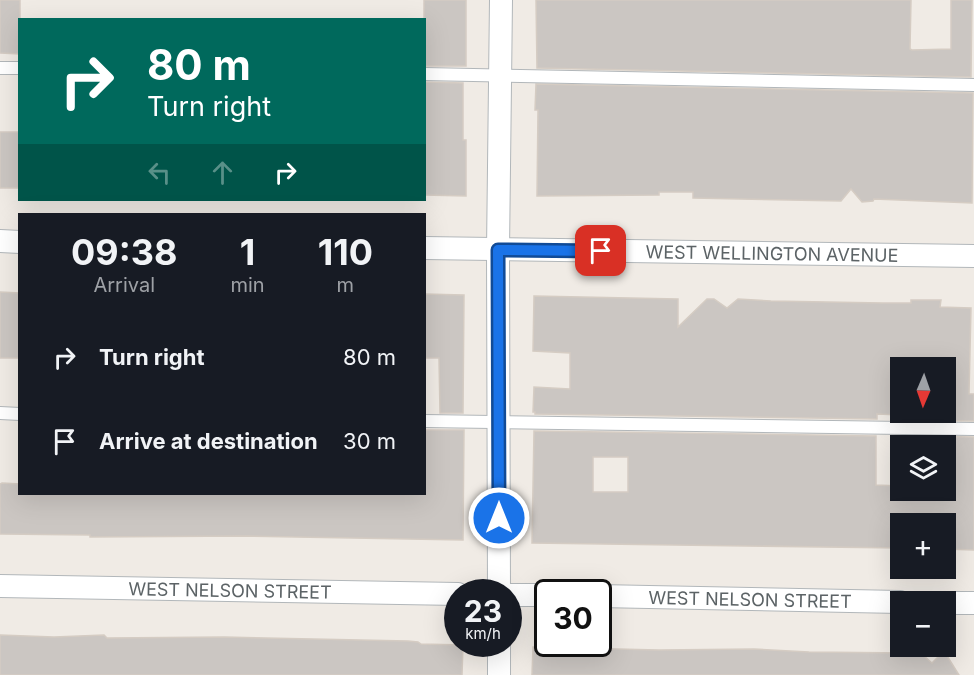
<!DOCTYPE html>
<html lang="en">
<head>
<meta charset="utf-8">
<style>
	:root { --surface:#171b24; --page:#242831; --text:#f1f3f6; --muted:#9ea1a6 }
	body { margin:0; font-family:Inter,sans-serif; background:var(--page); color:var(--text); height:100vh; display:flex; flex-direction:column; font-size:22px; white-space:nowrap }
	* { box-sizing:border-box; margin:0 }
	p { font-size:20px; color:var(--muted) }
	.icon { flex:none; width:33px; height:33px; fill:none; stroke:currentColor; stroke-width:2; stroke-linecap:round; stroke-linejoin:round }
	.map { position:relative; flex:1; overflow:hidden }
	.side { position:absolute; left:18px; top:213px; width:408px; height:282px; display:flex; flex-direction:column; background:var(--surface); border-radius:0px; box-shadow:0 6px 24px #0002 }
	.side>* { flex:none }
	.top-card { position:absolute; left:18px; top:18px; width:408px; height:183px; border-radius:0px; box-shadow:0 6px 24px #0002; background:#00695c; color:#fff; overflow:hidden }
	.needle { width:39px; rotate:182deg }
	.buttons { position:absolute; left:890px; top:357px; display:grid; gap:12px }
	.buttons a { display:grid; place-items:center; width:66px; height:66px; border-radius:0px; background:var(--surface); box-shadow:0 6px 24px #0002; font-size:30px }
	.speed { position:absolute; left:444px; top:579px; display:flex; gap:12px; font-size:30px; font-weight:700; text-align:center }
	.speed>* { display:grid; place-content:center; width:78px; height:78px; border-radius:50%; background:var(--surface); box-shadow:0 6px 24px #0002; line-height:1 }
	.speed small { font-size:15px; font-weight:400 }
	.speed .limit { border:3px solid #111; border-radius:9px; background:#fff; color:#111 }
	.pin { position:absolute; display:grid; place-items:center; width:51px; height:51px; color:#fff; margin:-26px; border-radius:12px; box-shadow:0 3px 9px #0006 }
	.me { position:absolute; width:66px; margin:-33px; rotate:0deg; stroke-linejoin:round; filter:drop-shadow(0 0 4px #0008) }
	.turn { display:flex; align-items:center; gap:21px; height:126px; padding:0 30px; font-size:27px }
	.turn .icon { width:78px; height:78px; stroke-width:2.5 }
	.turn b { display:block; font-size:42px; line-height:51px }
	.lanes { display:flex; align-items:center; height:57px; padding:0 30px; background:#0003; justify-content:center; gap:30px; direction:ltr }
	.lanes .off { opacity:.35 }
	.eta { display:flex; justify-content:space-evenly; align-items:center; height:102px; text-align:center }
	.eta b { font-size:36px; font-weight:700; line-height:42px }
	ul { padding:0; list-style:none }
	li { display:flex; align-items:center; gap:18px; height:84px; padding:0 30px }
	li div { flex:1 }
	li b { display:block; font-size:22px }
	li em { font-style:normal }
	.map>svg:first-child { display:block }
</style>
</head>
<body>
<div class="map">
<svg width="974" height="675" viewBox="0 0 974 675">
	<rect width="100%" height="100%" fill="#f0ebe5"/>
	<g fill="#cbc6c2" stroke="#d5ccc3" stroke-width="1.5" fill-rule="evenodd">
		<path d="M 0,0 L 20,0 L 20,54 L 0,53 Z"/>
		<rect x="424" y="0" width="42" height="66"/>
		<path d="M 536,0 L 911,0 L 910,49 L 912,50 L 951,49 L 951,0 L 972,0 L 971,77 L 537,68 Z"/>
		<path d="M 424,82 L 463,83 L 463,140 L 466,140 L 466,196 L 424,195 Z"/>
		<path d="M 536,84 L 973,93 L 972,203 L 874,199 L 873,201 L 862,202 L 851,189 L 841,201 L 693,198 L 693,192 L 659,192 L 659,195 L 537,196 L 538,110 L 535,110 Z"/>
		<rect x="0" y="132" width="20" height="56"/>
		<path d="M 0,292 L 20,293 L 20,358 L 0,358 Z"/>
		<path d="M 424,294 L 464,295 L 463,413 L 440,413 L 439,358 L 424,358 Z"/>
		<path d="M 534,296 L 678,299 L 678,327 L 707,299 L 714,299 L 727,308 L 738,299 L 771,301 L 883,303 L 911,303 L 911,300 L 941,300 L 940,307 L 971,308 L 969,394 L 974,394 L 974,421 L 912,420 L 912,412 L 945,412 L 945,368 L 900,368 L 900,415 L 877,414 L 877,419 L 535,414 L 535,412 L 533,412 L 534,387 L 570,389 L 570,353 L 533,351 Z"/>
		<path d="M 424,430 L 464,430 L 463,540 L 247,536 L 90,537 L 90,535 L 0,534 L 0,484 L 2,483 L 20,484 L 20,494 L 424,494 Z"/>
		<path d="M 534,431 L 876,436 L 876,485 L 900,486 L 900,490 L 945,490 L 945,446 L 912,446 L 912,436 L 974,437 L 974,550 L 945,549 L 945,524 L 900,524 L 900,548 L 532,543 ZM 593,457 L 628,457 L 628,492 L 593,492 Z"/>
		<path d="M 0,635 L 54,637 L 104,635 L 107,638 L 224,637 L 408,641 L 418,642 L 421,644 L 463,645 L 462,675 L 0,675 Z"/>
		<path d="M 533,647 L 659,650 L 754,649 L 809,652 L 907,653 L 907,655 L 924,656 L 932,663 L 944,651 L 959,675 L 532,675 Z"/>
	</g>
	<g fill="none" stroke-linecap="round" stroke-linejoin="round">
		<g stroke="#b2b7ba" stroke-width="14">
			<g id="lane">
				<path d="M 0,68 L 20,68"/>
				<path d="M 424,74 L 974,85"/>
				<path d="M 0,413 L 20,414"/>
				<path d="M 424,421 L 974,429"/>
			</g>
		</g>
		<g stroke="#b2b7ba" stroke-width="24">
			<g id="street">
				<path d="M 0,241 L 20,242"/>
				<path id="s1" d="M 424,248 L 974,256"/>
				<path id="s2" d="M 0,586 L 458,594"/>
				<path d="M 499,592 L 498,250 L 501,0"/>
				<path d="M 508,595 L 548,595"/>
				<path id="s3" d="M 598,596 L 900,602"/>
				<path d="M 945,603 L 974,603"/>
				<path d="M 499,675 L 499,644"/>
			</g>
		</g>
		<use href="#lane" stroke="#fff" stroke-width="12"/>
		<use href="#street" stroke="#fff" stroke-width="22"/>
	</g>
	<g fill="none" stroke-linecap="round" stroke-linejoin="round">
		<g stroke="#114b97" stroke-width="15">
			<path id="route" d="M 499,518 L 498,250 L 601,251"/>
		</g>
		<use href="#route" stroke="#1a73e8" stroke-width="10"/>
	</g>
	<g text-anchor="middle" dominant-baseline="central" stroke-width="6" stroke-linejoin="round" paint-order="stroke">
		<g font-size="18" fill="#5c6366" stroke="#fff">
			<text stroke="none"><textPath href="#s1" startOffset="348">WEST WELLINGTON AVENUE</textPath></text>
			<text stroke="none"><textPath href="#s2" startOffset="230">WEST NELSON STREET</textPath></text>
			<text stroke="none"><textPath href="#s3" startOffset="152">WEST NELSON STREET</textPath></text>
		</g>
	</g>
</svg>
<div class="buttons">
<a><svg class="needle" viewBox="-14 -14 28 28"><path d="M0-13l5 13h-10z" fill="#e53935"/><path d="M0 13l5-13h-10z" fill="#9ea1a6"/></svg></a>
<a><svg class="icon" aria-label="layers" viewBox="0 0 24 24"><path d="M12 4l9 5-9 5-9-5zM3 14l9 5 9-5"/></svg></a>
<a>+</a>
<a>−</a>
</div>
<div class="speed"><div>23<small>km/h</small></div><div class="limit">30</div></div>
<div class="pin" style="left:601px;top:251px;background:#d93025"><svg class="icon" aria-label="arrive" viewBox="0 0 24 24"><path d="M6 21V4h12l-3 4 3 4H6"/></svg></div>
<svg class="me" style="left:499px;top:518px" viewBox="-20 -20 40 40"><circle r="17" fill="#1a73e8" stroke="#fff" stroke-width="3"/><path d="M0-11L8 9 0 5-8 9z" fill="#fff"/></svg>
<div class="top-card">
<div class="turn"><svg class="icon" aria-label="right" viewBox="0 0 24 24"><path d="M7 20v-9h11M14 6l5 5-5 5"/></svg><div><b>80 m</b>Turn right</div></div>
<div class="lanes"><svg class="icon off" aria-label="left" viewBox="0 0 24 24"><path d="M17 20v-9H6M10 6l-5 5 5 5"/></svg><svg class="icon off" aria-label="ahead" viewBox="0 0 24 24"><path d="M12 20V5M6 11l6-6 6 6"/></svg><svg class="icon" aria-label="right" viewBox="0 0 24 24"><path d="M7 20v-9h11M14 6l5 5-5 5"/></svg></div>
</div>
<section class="side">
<div class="eta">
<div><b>09:38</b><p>Arrival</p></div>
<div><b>1</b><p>min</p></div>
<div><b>110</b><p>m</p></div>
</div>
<ul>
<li><svg class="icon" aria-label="right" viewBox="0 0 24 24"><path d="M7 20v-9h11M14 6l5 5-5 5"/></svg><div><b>Turn right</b></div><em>80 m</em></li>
<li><svg class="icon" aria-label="arrive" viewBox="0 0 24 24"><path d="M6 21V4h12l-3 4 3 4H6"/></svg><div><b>Arrive at destination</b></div><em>30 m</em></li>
</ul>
</section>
</div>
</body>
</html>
